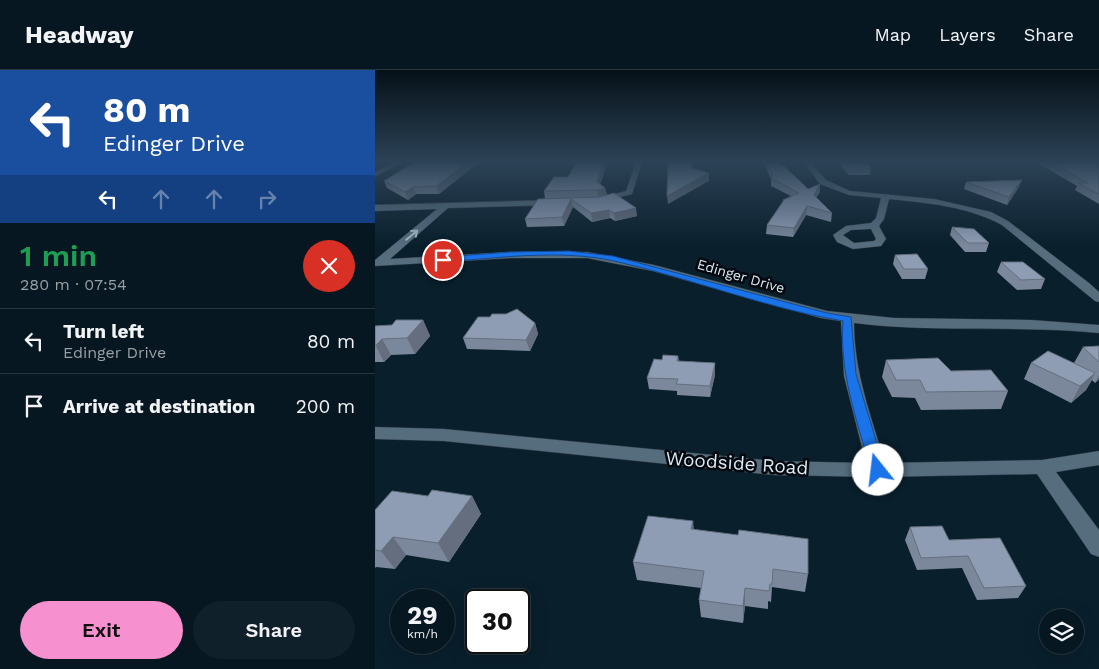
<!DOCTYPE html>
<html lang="en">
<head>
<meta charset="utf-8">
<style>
	:root { --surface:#071721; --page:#10202a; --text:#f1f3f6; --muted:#989fa5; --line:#28363f; --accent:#f790ce }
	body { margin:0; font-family:"Work Sans",sans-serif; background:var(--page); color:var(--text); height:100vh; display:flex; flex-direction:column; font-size:19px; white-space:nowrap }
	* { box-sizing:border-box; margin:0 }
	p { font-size:16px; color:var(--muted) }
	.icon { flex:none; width:28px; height:28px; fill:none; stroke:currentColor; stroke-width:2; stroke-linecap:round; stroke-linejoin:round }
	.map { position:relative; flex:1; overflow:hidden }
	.drawer { display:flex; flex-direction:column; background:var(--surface); width:375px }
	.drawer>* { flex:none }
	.hud { background:#1a4fa0; color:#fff; overflow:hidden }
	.fabs { position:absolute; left:664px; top:539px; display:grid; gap:10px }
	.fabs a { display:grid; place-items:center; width:45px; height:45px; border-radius:50%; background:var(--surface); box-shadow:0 5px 20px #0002,0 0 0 1px var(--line); font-size:25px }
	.speed { position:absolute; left:15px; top:519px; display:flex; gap:10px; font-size:25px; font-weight:700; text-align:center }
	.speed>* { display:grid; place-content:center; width:65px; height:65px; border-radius:50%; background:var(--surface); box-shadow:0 5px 20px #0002,0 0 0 1px var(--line); line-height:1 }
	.speed small { font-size:12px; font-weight:400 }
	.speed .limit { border:2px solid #111; border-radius:8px; background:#fff; color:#111 }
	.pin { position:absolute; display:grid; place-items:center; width:42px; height:42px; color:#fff; margin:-21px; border:2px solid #fff; border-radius:50%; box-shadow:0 1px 5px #0007 }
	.me { position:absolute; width:55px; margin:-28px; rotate:344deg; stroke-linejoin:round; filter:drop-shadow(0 0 4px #0008) }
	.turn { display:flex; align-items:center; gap:18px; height:105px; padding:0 20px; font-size:22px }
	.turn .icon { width:65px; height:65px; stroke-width:2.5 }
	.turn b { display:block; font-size:35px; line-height:42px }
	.lanes { display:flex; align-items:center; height:48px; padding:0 20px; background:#0003; justify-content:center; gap:25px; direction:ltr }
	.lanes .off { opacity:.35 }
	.round { display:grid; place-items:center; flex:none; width:52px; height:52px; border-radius:26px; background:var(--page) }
	.summary { display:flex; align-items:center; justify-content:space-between; height:85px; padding:0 20px }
	h1 { font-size:30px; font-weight:600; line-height:38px; color:#1e9e55 }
	.primary-button { display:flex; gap:10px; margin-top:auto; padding:10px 20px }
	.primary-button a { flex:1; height:58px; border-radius:30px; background:var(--accent); color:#111; font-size:20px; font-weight:600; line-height:58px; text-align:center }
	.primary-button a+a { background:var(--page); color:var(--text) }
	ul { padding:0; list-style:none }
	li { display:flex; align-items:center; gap:15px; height:65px; padding:0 20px; border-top:1px solid var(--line) }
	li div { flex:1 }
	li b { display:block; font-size:19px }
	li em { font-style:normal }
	header { display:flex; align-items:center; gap:30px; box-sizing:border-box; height:70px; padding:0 25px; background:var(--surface); border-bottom:1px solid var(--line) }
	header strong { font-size:24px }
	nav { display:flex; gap:28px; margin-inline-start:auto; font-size:18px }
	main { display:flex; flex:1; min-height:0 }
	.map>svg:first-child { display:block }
</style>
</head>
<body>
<header>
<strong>Headway</strong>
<nav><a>Map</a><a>Layers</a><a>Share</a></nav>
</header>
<main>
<section class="drawer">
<div class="hud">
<div class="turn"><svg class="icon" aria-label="left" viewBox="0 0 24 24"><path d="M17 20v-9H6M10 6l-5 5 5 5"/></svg><div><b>80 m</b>Edinger Drive</div></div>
<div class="lanes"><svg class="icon" aria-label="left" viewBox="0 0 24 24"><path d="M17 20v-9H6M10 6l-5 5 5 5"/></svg><svg class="icon off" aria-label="ahead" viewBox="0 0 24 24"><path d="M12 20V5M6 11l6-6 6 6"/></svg><svg class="icon off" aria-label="ahead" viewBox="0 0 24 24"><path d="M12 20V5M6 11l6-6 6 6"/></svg><svg class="icon off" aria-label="right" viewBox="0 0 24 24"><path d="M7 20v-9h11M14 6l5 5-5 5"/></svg></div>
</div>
<div class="summary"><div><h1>1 min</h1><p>280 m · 07:54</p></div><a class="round" style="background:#d93025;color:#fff"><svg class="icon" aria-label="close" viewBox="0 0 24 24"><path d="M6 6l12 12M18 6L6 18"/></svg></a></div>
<ul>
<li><svg class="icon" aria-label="left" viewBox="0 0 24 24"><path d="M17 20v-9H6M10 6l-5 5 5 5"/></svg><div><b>Turn left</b><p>Edinger Drive</p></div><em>80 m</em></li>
<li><svg class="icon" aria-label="arrive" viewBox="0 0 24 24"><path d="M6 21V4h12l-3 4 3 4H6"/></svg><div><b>Arrive at destination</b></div><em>200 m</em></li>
</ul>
<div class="primary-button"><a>Exit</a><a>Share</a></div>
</section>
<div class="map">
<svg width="724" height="599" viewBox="0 0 724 599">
	<rect width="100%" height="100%" fill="#091f2c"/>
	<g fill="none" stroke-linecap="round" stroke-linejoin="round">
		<g stroke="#313a45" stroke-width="1">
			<g id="minor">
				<path d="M 20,92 L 27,92 L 0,107 L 0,102 Z"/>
				<path d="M 261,92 L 267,92 L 257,124 L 221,133 L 221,129 L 251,121 Z"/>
				<path d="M 429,92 L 435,92 L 451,110 L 475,121 L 559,129 L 616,142 L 633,151 L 714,213 L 724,222 L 724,232 L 720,231 L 627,155 C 592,136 552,133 514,129 L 509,149 L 504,156 L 511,169 L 506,176 L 478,179 L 462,172 L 458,165 L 471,156 L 496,153 L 501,148 L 506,128 L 474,125 L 445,114 ZM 496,159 L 501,169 L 499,171 L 479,173 L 468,165 L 476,160 Z"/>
				<path d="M 179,130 L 183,133 L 182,135 L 73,138 L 15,189 L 136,182 L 212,182 L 279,195 L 452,241 L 519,248 L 656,250 L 724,255 L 724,263 C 643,255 560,263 479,253 C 479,302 496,346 510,393 L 667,390 L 724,381 L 724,395 L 681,402 L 724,460 L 724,487 L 716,484 L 662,404 L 503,407 L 399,405 L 69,371 L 0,369 L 0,357 L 69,359 L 399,391 L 491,393 L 469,306 L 466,251 L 446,248 L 278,201 L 212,188 L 136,188 L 0,196 L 0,190 L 62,139 L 0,141 L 0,135 Z"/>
			</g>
		</g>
		<use href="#minor" fill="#556d7d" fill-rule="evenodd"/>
	</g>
	<g fill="#7b879b">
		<path d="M 40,92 L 104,92 L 64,124 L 41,124 L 33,130 L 12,118 L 9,111 Z"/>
		<path d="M 202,92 L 233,92 L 225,114 L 230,118 L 232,125 L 262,146 L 240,151 L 235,148 L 217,152 L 198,137 L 189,156 L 152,157 L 150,149 L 170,129 L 169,121 L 193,107 Z"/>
		<path d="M 388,92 L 405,92 L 433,119 L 445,122 L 441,128 L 457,143 L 456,152 L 431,145 L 418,167 L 391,164 L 392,155 L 407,133 L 408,130 L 416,126 L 396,116 L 396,109 Z"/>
		<path d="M 462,92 L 490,92 L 496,98 L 495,105 L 474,105 Z"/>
		<path d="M 661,92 L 724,92 L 724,134 L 700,120 L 702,116 Z"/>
		<path d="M 591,112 L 644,117 L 632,135 L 589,119 Z"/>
		<path d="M 577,157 L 614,173 L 611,182 L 590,182 L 575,165 Z"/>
		<path d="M 520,185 L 553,199 L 550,209 L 527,209 L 518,194 Z"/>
		<path d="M 626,192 L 670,209 L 666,219 L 642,220 L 622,202 Z"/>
		<path d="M 48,250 L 55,266 L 40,284 L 16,285 L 9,292 L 0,292 L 0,256 L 17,255 Z"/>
		<path d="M 160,253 L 163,264 L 155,281 L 92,279 L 88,268 Z"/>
		<path d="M 724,276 L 724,309 L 720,313 L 717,310 L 711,320 L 696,333 L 649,309 L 656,293 L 699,293 L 708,277 Z"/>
		<path d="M 303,286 L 304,291 L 340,293 L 340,305 L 335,327 L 302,325 L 302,321 L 274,319 L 272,308 L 287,290 Z"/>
		<path d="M 511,290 L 576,301 L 633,321 L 626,339 L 546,340 L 540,328 L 517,327 L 507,307 Z"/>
		<path d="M 53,426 L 97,426 L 106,444 L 74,492 L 31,485 L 20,499 L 1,497 L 0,498 L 0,440 Z"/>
		<path d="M 535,457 L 574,470 L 651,516 L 643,528 L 602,530 L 587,498 L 542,500 L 530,470 Z"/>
		<path d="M 319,460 L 433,504 L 430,522 L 397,517 L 396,532 L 393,531 L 393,539 L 370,536 L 368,553 L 326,547 L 324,530 L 326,518 L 262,510 L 258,492 Z"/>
	</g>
	<g fill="#646e7e">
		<path d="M 93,92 L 104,92 L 64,124 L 61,116 Z"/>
		<path d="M 229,92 L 233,92 L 223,119 L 222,112 Z"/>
		<path d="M 334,103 L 334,111 L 293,134 L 292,126 Z"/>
		<path d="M 647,110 L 644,117 L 632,135 L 634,127 Z"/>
		<path d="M 445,114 L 445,122 L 438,133 L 439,125 Z"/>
		<path d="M 38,117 L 41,124 L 33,130 L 30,122 Z"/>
		<path d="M 230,118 L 232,125 L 224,127 L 222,120 Z"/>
		<path d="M 196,129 L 198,137 L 189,156 L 187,147 Z"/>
		<path d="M 432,136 L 431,145 L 418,167 L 419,158 Z"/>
		<path d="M 261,138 L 262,146 L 240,151 L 239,143 Z"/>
		<path d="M 234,140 L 235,148 L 217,152 L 216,143 Z"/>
		<path d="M 48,250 L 55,266 L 40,284 L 32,268 Z"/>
		<path d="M 160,253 L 163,264 L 155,281 L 151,270 Z"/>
		<path d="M 7,269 L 16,285 L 9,292 L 1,276 Z"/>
		<path d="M 340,293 L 340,305 L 335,327 L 335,316 Z"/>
		<path d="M 720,303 L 711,320 L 696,333 L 705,316 Z"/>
		<path d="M 724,305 L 724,309 L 720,313 Z"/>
		<path d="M 97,426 L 106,444 L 74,492 L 63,473 Z"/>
		<path d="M 318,451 L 320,469 L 316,459 Z"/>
		<path d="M 18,467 L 31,485 L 20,499 L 6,481 Z"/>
		<path d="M 370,518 L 370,536 L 368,553 L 368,536 Z"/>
	</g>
	<g fill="#8f9db4" stroke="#646e7e">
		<path d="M 40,92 L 93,92 L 61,116 L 38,117 L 30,122 L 9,111 Z"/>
		<path d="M 202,92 L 229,92 L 222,112 L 230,118 L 222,120 L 169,121 L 179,107 L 193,107 Z"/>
		<path d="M 293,92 L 316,92 L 317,98 L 334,103 L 292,126 Z"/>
		<path d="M 392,92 L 405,92 L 433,119 L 445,114 L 439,125 L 457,143 L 432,136 L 419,158 L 392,155 L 409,130 L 408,130 L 424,123 L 396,108 L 398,105 Z"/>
		<path d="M 469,92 L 490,92 L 496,98 L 475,98 Z"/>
		<path d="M 675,92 L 713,92 L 724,97 L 724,124 L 703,113 L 713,113 Z"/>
		<path d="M 647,110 L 634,127 L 591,112 Z"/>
		<path d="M 239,123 L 261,138 L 239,143 L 234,140 L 216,143 L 196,129 L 187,147 L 150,149 L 163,129 L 224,127 Z"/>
		<path d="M 577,157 L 599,159 L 614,173 L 593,173 Z"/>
		<path d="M 542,184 L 553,199 L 529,199 L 520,185 Z"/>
		<path d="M 626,192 L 648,192 L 670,209 L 646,210 Z"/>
		<path d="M 142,239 L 160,253 L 151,270 L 88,268 L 103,247 L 115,247 L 117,244 L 131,244 Z"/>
		<path d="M 21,250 L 48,250 L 32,268 L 7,269 L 0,276 L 0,256 L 17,255 Z"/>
		<path d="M 724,276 L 724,292 L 708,277 Z"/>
		<path d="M 673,281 L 720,303 L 705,316 L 656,293 Z"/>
		<path d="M 288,285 L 303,286 L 302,291 L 340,293 L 335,316 L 301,314 L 303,309 L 272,308 L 279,289 L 287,290 Z"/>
		<path d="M 563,288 L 576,301 L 616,300 L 633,321 L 551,322 L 545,310 L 521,310 L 511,290 Z"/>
		<path d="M 57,420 L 97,426 L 63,473 L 18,467 L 6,481 L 0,480 L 0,440 L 17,421 L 53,426 Z"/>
		<path d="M 273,446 L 318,451 L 316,459 L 363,465 L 364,460 L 433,469 L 433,504 L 398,499 L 397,514 L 395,514 L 394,521 L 370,518 L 368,536 L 324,530 L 329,501 L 258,492 Z"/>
		<path d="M 567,456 L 574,470 L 625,468 L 651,516 L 609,518 L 593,486 L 546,488 L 535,457 Z"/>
	</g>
	<defs><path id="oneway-shaft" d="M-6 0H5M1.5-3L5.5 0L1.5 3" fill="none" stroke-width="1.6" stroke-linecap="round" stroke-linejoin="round" transform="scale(1.25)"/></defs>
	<use stroke="#a7b9c4" href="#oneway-shaft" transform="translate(37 165) rotate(-40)"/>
	<linearGradient id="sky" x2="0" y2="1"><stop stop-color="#051118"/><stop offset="0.52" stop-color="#2c4256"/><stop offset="1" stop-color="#2c4256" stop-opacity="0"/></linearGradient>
	<rect width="724" height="176" fill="url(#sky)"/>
	<path fill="#1a73e8" stroke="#114b97" d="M 194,181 L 238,186 L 452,243 L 476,247 L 481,304 L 510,400 L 508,404 L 498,404 L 496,400 C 482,351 464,302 468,251 C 390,238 316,208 239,191 C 184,179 124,188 68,192 L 64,190 L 68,187 L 136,182 Z"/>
	<g text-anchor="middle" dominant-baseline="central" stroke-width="5" stroke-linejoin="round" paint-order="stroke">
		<g font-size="14" fill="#deebf4" stroke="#02080e">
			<text transform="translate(366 206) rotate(16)">Edinger Drive</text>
		</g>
		<g font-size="19" fill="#deebf4" stroke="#02080e">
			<text transform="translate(362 393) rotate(4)">Woodside Road</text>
		</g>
	</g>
</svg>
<div class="fabs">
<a><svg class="icon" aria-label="layers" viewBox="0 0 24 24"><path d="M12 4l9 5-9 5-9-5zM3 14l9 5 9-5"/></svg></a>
</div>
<div class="speed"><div>29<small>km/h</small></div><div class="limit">30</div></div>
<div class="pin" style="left:68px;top:190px;background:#d93025"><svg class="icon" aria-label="arrive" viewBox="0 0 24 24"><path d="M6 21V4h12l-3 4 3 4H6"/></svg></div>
<svg class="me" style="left:503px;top:400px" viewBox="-20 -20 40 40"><circle r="19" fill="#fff"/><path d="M0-13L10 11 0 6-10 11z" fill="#1a73e8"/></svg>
</div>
</main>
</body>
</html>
